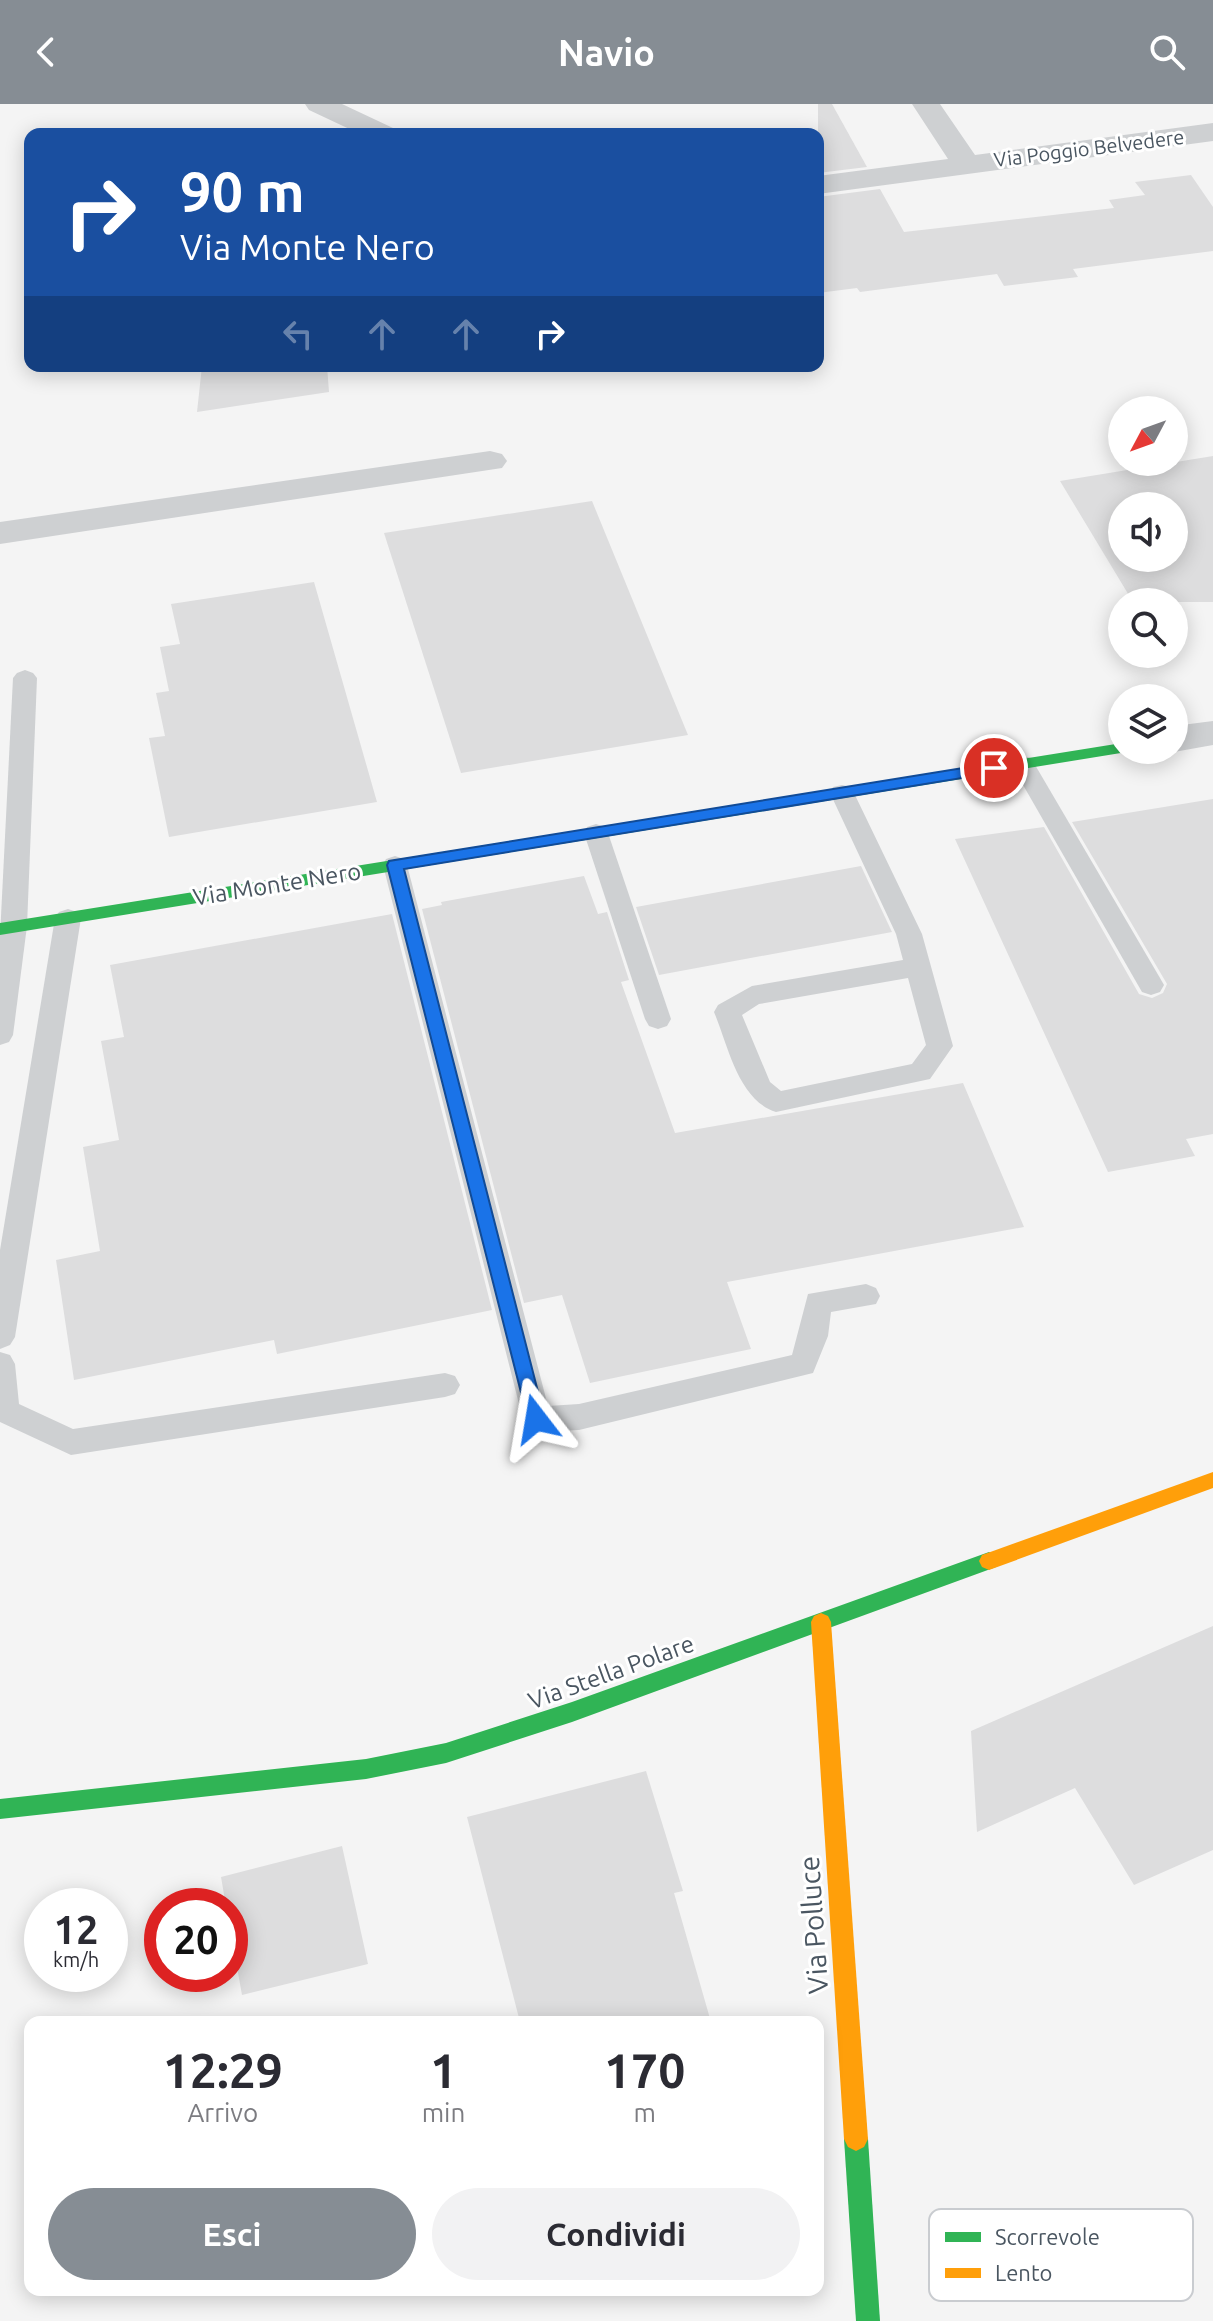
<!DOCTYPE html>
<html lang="it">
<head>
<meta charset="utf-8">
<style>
	:root { --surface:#fff; --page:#f2f2f3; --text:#2b2b33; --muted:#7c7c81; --accent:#868d94 }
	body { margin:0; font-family:Ubuntu,sans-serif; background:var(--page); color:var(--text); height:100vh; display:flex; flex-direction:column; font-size:30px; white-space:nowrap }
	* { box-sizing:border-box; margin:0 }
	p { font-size:26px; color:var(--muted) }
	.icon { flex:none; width:44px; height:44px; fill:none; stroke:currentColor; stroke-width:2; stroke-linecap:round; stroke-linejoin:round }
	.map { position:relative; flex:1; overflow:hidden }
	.panel { position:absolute; left:24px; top:1912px; width:800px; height:280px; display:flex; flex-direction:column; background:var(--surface); border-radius:16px; box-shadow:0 4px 20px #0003 }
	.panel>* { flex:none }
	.top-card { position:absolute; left:24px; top:24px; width:800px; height:244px; border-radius:16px; box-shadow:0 4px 20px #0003; background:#1a4fa0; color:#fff; overflow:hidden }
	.needle { width:52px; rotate:229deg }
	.buttons { position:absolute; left:1108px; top:292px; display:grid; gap:16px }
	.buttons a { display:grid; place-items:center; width:80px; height:80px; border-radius:50%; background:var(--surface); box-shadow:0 4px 20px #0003; font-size:40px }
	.speed { position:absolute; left:24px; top:1784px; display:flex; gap:16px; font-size:40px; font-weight:700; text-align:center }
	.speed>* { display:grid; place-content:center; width:104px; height:104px; border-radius:50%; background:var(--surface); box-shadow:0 4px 20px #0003; line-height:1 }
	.speed small { font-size:20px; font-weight:400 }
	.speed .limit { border:12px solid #d22; background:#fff; color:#111 }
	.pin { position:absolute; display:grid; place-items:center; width:68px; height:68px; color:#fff; margin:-34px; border:4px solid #fff; border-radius:50%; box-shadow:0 2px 8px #0007 }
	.me { position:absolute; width:88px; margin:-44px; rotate:346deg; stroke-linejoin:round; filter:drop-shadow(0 0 6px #0008) }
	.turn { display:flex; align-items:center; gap:28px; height:168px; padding:0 24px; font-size:36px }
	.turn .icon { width:104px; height:104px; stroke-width:2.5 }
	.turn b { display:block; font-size:56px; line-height:68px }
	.lanes { display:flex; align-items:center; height:76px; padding:0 24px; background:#0003; justify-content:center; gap:40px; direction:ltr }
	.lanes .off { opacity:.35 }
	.eta { display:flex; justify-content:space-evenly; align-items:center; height:136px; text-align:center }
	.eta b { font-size:48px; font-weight:700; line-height:56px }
	.button { display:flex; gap:16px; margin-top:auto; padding:16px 24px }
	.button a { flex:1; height:92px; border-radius:48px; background:var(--accent); color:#fff; font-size:32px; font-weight:700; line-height:92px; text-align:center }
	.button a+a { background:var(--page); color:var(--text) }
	header { display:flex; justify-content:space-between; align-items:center; height:104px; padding:0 24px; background:var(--accent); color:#fff; font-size:36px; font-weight:700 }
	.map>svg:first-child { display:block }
</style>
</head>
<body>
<header><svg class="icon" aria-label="back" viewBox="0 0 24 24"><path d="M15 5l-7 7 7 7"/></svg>Navio<svg class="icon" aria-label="search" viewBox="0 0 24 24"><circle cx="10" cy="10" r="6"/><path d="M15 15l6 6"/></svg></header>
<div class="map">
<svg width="1213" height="2217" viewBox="0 0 1213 2217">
	<rect width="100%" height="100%" fill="#f4f4f4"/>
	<g fill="#ddddde" fill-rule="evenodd">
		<path d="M 818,0 L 832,0 L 867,63 L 818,69 Z"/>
		<path d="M 1191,71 L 1213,103 L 1213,147 L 1073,165 L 1078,173 L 1004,182 L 997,170 L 860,188 L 857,184 L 818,189 L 818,93 L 880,85 L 904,128 L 1114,104 L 1109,96 L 1145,91 L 1135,78 Z"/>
		<path d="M 202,262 L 327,262 L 329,288 L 197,308 Z"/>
		<path d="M 1213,352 L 1213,498 L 1133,498 L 1060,377 ZM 1122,402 L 1174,402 L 1174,454 L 1122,454 Z"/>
		<path d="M 592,397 L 688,631 L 461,669 L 384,429 Z"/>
		<path d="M 314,478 L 377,698 L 169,733 L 149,634 L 165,632 L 156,589 L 169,587 L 160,543 L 180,540 L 171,500 Z"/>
		<path d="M 1213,695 L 1213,1030 L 1186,1035 L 1195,1052 L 1108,1068 L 955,735 L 1044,723 L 1139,890 L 1152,894 L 1163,889 L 1167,880 L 1072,718 Z"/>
		<path d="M 861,762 L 892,828 L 659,871 L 636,803 Z"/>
		<path d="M 584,772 L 598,810 L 607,808 L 629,876 L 621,878 L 675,1029 L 963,979 L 1024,1123 L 727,1178 L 751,1245 L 590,1279 L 562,1191 L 524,1199 L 422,805 L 442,801 L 441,798 Z"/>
		<path d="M 392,810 L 492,1206 L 277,1250 L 274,1236 L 74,1276 L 56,1156 L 100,1147 L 83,1043 L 119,1036 L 101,937 L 124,933 L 110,861 Z"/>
		<path d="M 1213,1522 L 1213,1746 L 1134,1781 L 1075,1684 L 977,1728 L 971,1627 Z"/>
		<path d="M 646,1667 L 683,1787 L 674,1789 L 711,1918 L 520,1918 L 467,1713 Z"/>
		<path d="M 342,1742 L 368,1860 L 242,1891 L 230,1824 L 230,1802 L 226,1802 L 221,1773 Z"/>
	</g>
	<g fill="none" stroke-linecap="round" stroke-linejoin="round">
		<g fill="#ced0d2" fill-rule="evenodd">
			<path d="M 25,566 L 33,569 L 37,574 L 27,822 L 13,931 L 9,938 L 0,941 L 0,832 L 13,574 L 17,569 Z"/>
			<path d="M 1023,652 L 1031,654 L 1160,874 L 1164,881 L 1160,888 L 1151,891 L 1142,888 L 1011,660 L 1015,654 Z"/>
			<path d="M 842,681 L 851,683 L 854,689 L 922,830 L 953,942 L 930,975 L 776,1008 C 738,996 728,941 714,908 L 718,901 L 752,882 L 903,856 L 896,830 L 830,689 L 833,683 ZM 908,874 L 926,941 L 912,960 L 781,987 L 770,978 L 742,911 L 759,900 Z"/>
			<path d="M 596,720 L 605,723 L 608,729 L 671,915 L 667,922 L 658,925 L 649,922 L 645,915 L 584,729 L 587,723 Z"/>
			<path d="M 395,752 L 404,755 L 407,761 L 548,1302 L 579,1300 L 792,1251 L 808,1190 L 866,1180 L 876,1184 L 880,1192 L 876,1200 L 831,1208 L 828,1232 L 813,1269 L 579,1326 L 536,1328 L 525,1324 L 383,761 L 386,755 Z"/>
			<path d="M 68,805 L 77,808 L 81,814 L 15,1233 L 10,1241 L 0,1245 L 0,1146 L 55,814 L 59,808 Z"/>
			<path d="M 0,1248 L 10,1251 L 15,1260 L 19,1300 L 73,1325 L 445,1269 L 455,1272 L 460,1281 L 455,1290 L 445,1293 L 71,1351 L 0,1318 Z"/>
		</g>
		<g fill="#ced0d2" fill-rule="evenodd">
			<path d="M 305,0 L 342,0 L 393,24 L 397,30 L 360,30 L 309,6 Z"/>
			<path d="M 912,0 L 940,0 L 975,51 L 1213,19 L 1213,37 L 818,90 L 818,72 L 948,55 Z"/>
			<path d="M 490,347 L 502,350 L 507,357 L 502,364 L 0,440 L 0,418 Z"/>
			<path d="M 1213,617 L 1213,641 L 1174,648 L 1168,646 L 1174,646 L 1174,622 Z"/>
		</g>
		<g fill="#30b455" fill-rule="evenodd">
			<path d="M 1122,639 L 1122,646 L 1127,648 L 0,831 L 0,819 Z"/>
			<path d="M 989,1448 L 996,1451 L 999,1457 L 996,1463 L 572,1618 L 446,1659 L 366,1675 L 0,1715 L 0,1695 L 366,1655 L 446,1639 L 572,1598 Z"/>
			<path d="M 856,2023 L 864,2027 L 868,2035 L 880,2217 L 856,2217 L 844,2035 L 848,2027 Z"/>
		</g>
		<g fill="#ff9f0a" fill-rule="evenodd">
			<path d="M 1213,1368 L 1213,1384 L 989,1466 L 982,1463 L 979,1457 L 982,1451 Z"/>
			<path d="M 821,1509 L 828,1512 L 831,1518 L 868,2035 L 864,2043 L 856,2047 L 848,2043 L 844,2035 L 811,1518 L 814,1512 Z"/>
		</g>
	</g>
	<path fill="#1a73e8" stroke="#114b97" stroke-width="2" d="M 994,659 L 999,661 L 999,668 L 404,765 L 545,1315 L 542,1320 L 529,1320 L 387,761 L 389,757 Z"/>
	<g text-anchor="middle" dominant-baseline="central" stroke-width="6" stroke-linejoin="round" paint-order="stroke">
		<g font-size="20" fill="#4a5661" stroke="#fff">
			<text transform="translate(1089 44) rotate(-7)">Via Poggio Belvedere</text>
		</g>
		<g font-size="24" fill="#4a5661" stroke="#fff">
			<text transform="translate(277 780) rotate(-9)">Via Monte Nero</text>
			<text transform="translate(611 1568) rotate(-20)">Via Stella Polare</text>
		</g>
		<g font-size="28" fill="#4a5661" stroke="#fff">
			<text transform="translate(813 1821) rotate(-94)">Via Polluce</text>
		</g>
	</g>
	<rect x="929" y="2105" width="264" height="92" rx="12" fill="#fff" stroke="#c9ccd0" stroke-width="2"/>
	<rect x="945" y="2128" width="36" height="10" fill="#30b455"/>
	<rect x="945" y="2164" width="36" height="10" fill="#ff9f0a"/>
	<g font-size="22" fill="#4a5661">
		<text x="995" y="2141">Scorrevole</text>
		<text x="995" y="2177">Lento</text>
	</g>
</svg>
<div class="buttons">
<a><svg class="needle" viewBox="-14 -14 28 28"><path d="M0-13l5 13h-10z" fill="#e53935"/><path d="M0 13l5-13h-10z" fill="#7c7c81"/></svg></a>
<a><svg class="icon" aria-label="sound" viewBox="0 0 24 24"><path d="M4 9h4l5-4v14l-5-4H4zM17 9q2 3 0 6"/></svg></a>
<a><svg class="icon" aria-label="search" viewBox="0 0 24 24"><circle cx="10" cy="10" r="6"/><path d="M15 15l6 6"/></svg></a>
<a><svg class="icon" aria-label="layers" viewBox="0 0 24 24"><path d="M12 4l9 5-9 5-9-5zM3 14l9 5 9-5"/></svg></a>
</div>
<div class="speed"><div>12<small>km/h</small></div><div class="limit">20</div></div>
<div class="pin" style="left:994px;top:664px;background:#d93025"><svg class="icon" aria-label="arrive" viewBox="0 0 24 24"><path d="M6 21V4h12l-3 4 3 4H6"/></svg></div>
<svg class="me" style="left:536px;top:1315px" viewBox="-20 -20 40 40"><path d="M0-17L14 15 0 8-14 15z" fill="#1a73e8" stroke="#fff" stroke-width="4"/></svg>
<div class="top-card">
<div class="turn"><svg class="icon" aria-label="right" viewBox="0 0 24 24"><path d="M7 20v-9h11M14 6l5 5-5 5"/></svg><div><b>90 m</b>Via Monte Nero</div></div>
<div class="lanes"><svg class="icon off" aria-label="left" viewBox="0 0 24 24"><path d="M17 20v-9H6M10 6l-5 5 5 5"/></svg><svg class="icon off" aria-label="ahead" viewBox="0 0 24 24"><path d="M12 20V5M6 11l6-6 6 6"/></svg><svg class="icon off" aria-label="ahead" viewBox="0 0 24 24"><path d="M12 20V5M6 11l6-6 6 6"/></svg><svg class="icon" aria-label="right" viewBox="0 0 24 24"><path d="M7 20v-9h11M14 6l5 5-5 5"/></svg></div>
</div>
<section class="panel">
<div class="eta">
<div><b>12:29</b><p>Arrivo</p></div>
<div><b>1</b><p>min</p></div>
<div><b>170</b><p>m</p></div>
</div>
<div class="button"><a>Esci</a><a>Condividi</a></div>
</section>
</div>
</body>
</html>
